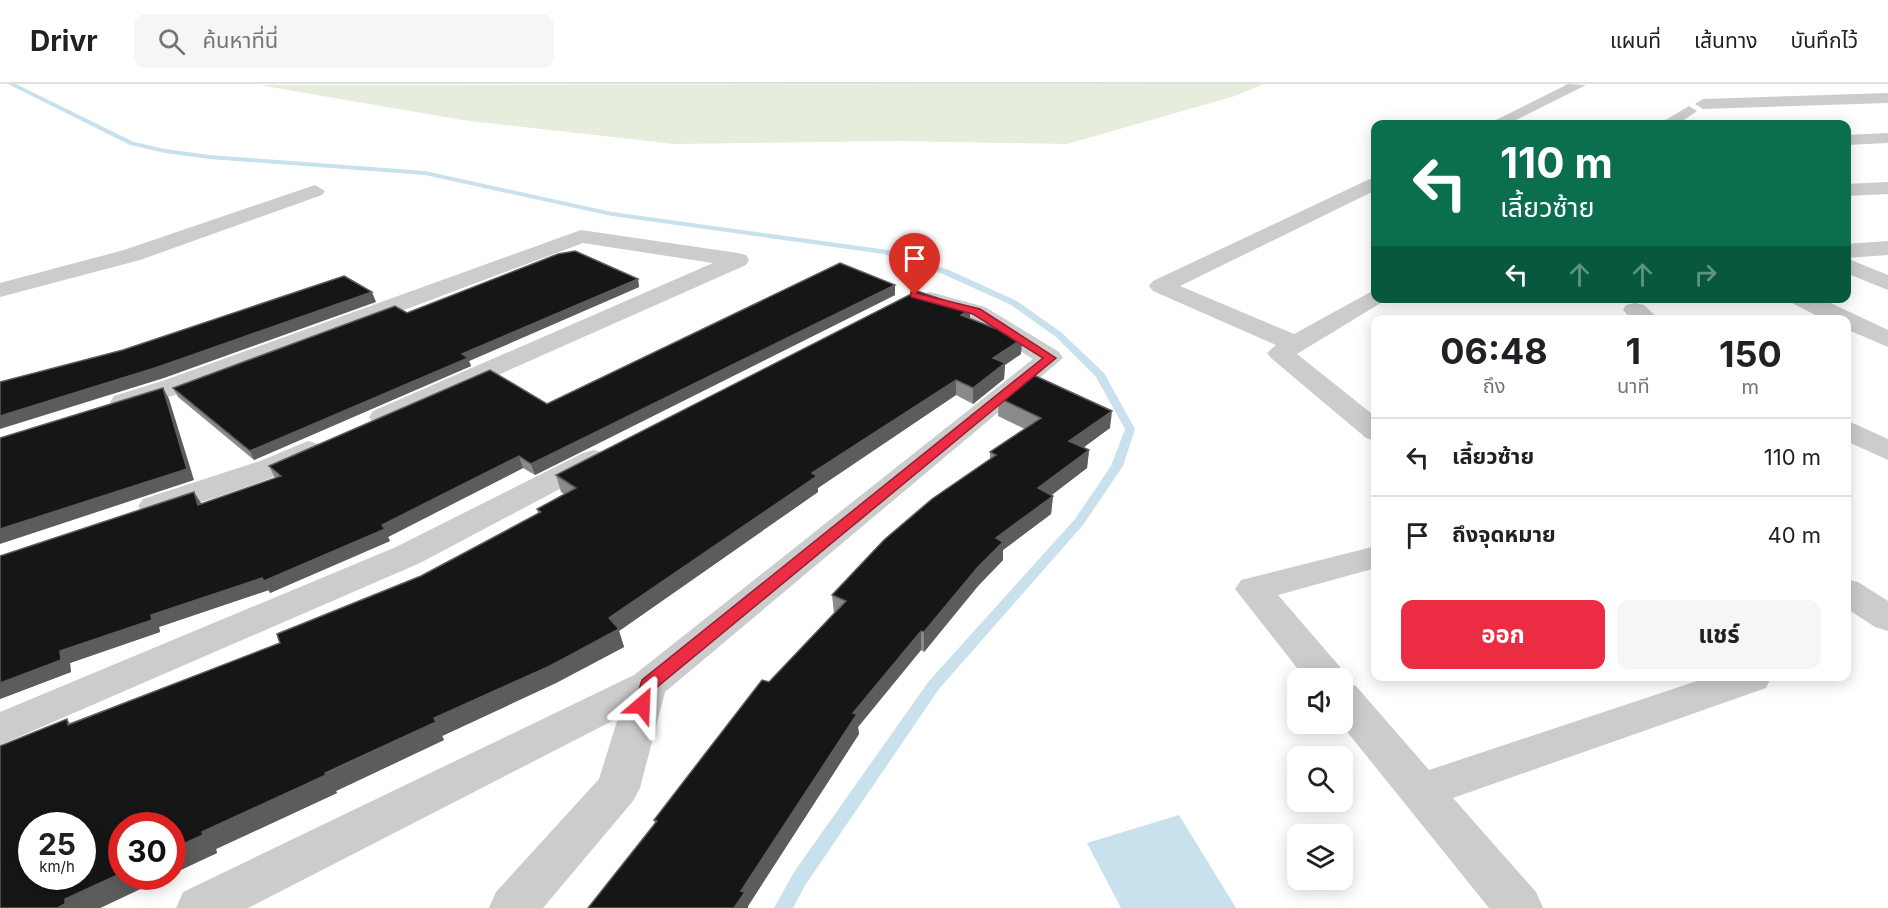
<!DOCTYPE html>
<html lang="th">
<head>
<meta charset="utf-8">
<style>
	:root { --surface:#fff; --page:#f6f6f6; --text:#202124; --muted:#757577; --line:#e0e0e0; --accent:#ec2c43 }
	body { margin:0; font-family:Inter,"Noto Sans Thai",sans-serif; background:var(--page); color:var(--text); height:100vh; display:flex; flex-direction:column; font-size:22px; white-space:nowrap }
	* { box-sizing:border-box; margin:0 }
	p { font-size:20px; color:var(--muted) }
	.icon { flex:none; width:33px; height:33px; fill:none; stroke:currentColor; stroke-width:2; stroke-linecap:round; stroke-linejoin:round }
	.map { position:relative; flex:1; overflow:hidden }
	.sheet { position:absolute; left:1371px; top:231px; width:480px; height:366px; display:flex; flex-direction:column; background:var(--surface); border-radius:12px; box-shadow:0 3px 15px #0003 }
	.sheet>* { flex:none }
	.banner { position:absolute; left:1371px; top:36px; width:480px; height:183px; border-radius:12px; box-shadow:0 3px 15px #0003; background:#0b6e4f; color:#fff; overflow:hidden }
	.tools { position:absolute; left:1287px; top:584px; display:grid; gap:12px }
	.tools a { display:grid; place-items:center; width:66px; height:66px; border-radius:12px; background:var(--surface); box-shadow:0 3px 15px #0003; font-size:30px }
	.speed { position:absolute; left:18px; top:728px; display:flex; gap:12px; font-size:30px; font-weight:700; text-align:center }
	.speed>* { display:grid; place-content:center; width:78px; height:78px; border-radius:50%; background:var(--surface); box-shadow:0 3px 15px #0003; line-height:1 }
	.speed small { font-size:15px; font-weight:400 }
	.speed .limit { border:9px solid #d22; background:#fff; color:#111 }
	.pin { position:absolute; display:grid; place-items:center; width:51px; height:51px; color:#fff; margin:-62px -26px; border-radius:50% 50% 50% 0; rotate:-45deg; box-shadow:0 0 6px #0007 }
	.pin .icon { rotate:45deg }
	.me { position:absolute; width:66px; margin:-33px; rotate:26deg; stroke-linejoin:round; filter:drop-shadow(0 0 4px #0008) }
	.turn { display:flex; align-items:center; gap:21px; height:126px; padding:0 30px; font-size:27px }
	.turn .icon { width:78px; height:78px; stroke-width:2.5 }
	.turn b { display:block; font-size:42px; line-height:51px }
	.lanes { display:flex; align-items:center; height:57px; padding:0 30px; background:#0003; justify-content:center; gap:30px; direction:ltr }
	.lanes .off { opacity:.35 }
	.eta { display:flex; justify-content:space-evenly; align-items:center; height:102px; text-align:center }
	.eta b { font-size:36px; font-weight:700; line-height:42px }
	.action { display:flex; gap:12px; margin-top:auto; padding:12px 30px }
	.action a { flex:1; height:69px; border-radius:12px; background:var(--accent); color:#fff; font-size:24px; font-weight:700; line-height:69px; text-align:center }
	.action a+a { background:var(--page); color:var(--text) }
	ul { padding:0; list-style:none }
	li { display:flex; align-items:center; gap:18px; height:78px; padding:0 30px; border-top:2px solid var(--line) }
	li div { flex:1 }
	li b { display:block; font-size:22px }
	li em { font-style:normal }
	header { display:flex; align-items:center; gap:36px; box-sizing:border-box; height:84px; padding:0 30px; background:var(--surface); border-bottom:2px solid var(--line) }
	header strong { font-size:28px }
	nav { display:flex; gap:33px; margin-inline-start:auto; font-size:21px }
	.search { width:420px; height:54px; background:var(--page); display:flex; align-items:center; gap:15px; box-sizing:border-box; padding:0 21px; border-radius:12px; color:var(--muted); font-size:22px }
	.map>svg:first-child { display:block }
</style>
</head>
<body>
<header>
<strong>Drivr</strong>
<div class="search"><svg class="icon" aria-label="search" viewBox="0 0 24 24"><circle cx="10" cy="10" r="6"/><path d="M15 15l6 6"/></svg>ค้นหาที่นี่</div>
<nav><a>แผนที่</a><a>เส้นทาง</a><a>บันทึกไว้</a></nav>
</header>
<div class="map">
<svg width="1888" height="824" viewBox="0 0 1888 824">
	<rect width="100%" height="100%" fill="#fff"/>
	<path fill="#e6eddd" d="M 1264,0 L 1235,12 L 1067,60 L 896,57 L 674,60 L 462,36 L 259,1 Z"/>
	<path fill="#c8e1ed" d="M 1179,731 L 1236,824 L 1121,824 L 1087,759 Z"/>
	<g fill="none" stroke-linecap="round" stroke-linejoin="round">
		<path fill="#c8e1ed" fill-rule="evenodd" d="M 8,0 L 16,0 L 134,58 L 165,65 L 210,71 L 425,87 L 612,128 L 888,166 L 949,186 L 1017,217 L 1062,249 L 1104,289 L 1135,345 L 1123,382 L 1083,441 L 939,605 L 806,800 L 793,824 L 774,824 L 794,788 L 929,597 L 1075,435 L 1111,382 L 1125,345 L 1096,293 L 1056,253 L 1011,221 L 943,190 L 884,170 L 612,132 L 425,91 L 210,75 L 165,69 L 130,61 Z"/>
		<g fill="#ccc" fill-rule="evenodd">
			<path d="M 1568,0 L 1586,1 L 1508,40 L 1488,40 Z"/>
			<path d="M 1888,9 L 1888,19 L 1703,25 L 1695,20 L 1703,15 Z"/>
			<path d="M 1689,22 L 1697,27 L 1678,40 L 1659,40 Z"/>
			<path d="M 1888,49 L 1888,59 L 1846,61 L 1846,51 Z"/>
			<path d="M 1376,92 L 1376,106 L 1180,202 L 1294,250 L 1376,205 L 1376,214 L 1386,214 L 1384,217 L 1297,270 L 1376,333 L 1376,357 L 1366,354 L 1271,274 L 1267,269 L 1276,261 L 1153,207 L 1149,202 L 1153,197 Z"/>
			<path d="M 1888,98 L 1888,110 L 1846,112 L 1846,100 Z"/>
			<path d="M 315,101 L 325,107 L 322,111 L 140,176 L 0,213 L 0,199 L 124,166 Z"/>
			<path d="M 581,146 L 738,169 L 746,171 L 749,176 L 746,181 L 383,342 L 373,339 L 369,333 L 373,327 L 713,179 L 583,159 L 185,308 L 124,326 L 114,324 L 110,318 L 114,312 L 165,296 Z"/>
			<path d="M 1888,157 L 1888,171 L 1846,174 L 1846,160 Z"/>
			<path d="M 1846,174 L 1888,191 L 1888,206 L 1846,189 Z"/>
			<path d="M 930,208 L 985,223 L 1059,268 L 1063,274 L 665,608 L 640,704 L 633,717 L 543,824 L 489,824 L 496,808 L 599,695 L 618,634 L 248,824 L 176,824 L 183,808 L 634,591 L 1033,275 L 967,233 L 922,220 L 918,215 L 922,210 Z"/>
			<path d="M 1789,214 L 1820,214 L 1888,246 L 1888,263 L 1846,245 L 1846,236 L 1825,236 L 1792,219 Z"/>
			<path d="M 1635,219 L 1644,221 L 1660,236 L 1632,236 L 1623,226 L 1626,221 Z"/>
			<path d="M 1846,336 L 1888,355 L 1888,376 L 1846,357 Z"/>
			<path d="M 308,357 L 318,360 L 323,366 C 308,387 184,424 154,432 L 143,429 L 138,422 L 143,415 L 260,377 Z"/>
			<path d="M 594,366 L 605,369 L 609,375 L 605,381 L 420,479 L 0,661 L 0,628 L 396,463 L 583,369 Z"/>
			<path d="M 1376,462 L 1376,484 L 1278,511 L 1341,584 L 1346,594 L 1344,598 L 1356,602 L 1429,686 L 1712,592 L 1771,594 L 1766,604 L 1453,714 L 1536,808 L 1543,824 L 1489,824 L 1340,639 L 1342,639 L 1342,594 L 1305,594 L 1235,505 L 1241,496 Z"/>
			<path d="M 1846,495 L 1858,498 L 1888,517 L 1888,547 L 1875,543 L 1846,524 Z"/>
		</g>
	</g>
	<g fill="#8a8a8a">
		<path d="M 638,195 L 639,203 L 469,277 L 471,282 L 254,376 L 178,313 L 173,304 L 407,229 Z"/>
		<path d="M 895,201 L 895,211 L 535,391 L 523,384 L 388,453 L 390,457 L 270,509 L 269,506 L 159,543 L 160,548 L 70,579 L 71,588 L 0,615 L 201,420 L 275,394 L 269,382 L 547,320 Z"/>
		<path d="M 970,235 L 1022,255 L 1021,270 L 1005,281 L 1004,295 L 973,320 L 956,311 L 818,404 L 818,408 L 619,547 L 624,563 L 556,599 L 442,652 L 444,656 L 336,707 L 337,709 L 216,765 L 217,769 L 172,790 L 172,741 L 122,792 L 168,792 L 100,824 L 67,635 L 70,639 L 280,559 L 421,492 L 538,430 L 537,425 L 564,410 L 561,408 L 556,391 Z"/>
		<path d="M 999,314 L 1110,344 L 1083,363 L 1089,366 L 1087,384 L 1052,411 L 1053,412 L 1051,430 L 1003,466 L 1003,476 L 978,502 L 924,568 L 921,566 L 858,643 L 859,650 L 748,822 L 748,824 L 588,824 L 655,740 L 654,736 L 769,598 L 834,529 L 832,511 L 990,376 L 990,368 L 1025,345 L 998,332 Z"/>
	</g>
	<g fill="#5c5c5c">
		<path d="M 638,195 L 639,203 L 469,277 L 471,282 L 254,376 L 250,367 L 462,270 Z"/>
		<path d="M 895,201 L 895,211 L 535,391 L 531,380 Z"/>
		<path d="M 372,208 L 376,218 L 164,294 L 0,345 L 0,332 Z"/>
		<path d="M 970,225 L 970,240 L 961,231 Z"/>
		<path d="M 1022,255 L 1021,270 L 1005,281 L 1004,295 L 973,320 L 973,304 L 993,274 Z"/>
		<path d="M 956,296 L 956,311 L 818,404 L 818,408 L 619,547 L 624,563 L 556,599 L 442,652 L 434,634 L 609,534 L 812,389 Z"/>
		<path d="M 163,304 L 169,315 L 194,396 L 0,460 L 0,445 Z"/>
		<path d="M 1112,327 L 1110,344 L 1068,375 L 1069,357 Z"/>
		<path d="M 1089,366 L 1087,384 L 1037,422 L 1038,404 Z"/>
		<path d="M 519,372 L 523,384 L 388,453 L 390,457 L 270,509 L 264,497 L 382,441 Z"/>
		<path d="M 194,408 L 201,419 L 205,432 L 198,421 Z"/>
		<path d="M 1053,412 L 1051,430 L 1003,466 L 1003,476 L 978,502 L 924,568 L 924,548 L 978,483 L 996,454 Z"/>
		<path d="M 262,494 L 269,506 L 159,543 L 160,548 L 70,579 L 71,588 L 0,615 L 0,599 L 60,567 L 151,531 Z"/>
		<path d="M 921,547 L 921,566 L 858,643 L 859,650 L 748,822 L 748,824 L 734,824 L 741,807 L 853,629 Z"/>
		<path d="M 436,638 L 444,656 L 336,707 L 337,709 L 216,765 L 217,769 L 172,790 L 172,765 L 202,748 Z"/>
		<path d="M 122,789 L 122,792 L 168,792 L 100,824 L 57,824 L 65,815 Z"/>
	</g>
	<g fill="#161616" stroke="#5c5c5c" stroke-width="1.5" fill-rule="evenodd">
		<path d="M 575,167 L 638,195 L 462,270 L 468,274 L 250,367 L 173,304 L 395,222 L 407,229 L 558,170 Z"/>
		<path d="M 840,179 L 895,201 L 531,380 L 519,372 L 382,441 L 385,445 L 264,497 L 262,494 L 151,531 L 152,536 L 60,567 L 61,576 L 0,599 L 0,472 L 194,408 L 198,421 L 281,392 L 269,382 L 490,286 L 547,320 Z"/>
		<path d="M 344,192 L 372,208 L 158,283 L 0,332 L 0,298 L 123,266 Z"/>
		<path d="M 917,207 L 970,225 L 961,231 L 1022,255 L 993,274 L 1005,279 L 973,304 L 956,296 L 812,389 L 817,392 L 609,534 L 619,545 L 550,582 L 434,634 L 436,638 L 325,689 L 326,691 L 202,748 L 203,751 L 172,765 L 172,741 L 122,741 L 122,789 L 65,815 L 65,820 L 57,824 L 0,824 L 0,662 L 67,635 L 68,641 L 280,559 L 277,550 L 421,492 L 541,428 L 537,425 L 576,404 L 556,391 ZM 32,741 L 82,741 L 82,792 L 32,792 Z"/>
		<path d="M 1029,289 L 1112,327 L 1069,357 L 1089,366 L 1038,404 L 1053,412 L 996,454 L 1003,458 L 978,483 L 924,548 L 921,547 L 853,629 L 857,630 L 741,807 L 745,808 L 734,824 L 588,824 L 657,737 L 654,736 L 762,596 L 769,598 L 846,517 L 832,511 L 884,456 L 932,415 L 996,371 L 990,368 L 1041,334 L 999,314 Z"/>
		<path d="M 163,304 L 187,385 L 0,445 L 0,354 Z"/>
	</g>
	<path fill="#ec2c43" stroke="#991d2c" stroke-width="1.5" d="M 911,208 L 980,225 L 1056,274 L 656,604 L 648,626 L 636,626 L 634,621 L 642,596 L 1043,274 L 973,230 L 911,213 Z"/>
</svg>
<div class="tools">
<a><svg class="icon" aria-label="sound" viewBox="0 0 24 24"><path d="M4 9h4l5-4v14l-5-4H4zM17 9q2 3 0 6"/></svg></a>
<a><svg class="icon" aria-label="search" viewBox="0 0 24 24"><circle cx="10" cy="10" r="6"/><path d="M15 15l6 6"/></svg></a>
<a><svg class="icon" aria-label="layers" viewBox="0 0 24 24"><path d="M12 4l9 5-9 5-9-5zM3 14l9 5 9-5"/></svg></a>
</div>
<div class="speed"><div>25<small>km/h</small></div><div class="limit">30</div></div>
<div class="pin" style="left:915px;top:211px;background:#d93025"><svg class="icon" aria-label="arrive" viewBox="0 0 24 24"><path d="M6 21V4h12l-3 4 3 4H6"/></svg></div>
<svg class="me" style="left:642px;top:621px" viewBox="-20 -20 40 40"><path d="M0-17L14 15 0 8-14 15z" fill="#ec2c43" stroke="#fff" stroke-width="4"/></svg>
<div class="banner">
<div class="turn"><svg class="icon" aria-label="left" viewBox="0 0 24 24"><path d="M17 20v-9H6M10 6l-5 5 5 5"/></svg><div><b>110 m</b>เลี้ยวซ้าย</div></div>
<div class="lanes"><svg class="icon" aria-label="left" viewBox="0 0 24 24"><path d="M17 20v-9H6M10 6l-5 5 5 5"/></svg><svg class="icon off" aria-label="ahead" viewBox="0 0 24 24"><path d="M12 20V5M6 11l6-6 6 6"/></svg><svg class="icon off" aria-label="ahead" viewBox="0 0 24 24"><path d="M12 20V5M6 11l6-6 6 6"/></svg><svg class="icon off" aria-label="right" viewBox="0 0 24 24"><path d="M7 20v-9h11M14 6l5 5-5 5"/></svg></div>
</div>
<section class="sheet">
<div class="eta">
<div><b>06:48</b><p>ถึง</p></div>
<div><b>1</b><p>นาที</p></div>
<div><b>150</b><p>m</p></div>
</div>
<ul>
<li><svg class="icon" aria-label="left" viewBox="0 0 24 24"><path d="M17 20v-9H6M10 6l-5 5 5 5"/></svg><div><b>เลี้ยวซ้าย</b></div><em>110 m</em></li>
<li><svg class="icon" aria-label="arrive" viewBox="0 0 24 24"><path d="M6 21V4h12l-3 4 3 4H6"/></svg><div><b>ถึงจุดหมาย</b></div><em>40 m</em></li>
</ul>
<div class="action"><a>ออก</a><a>แชร์</a></div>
</section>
</div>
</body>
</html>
